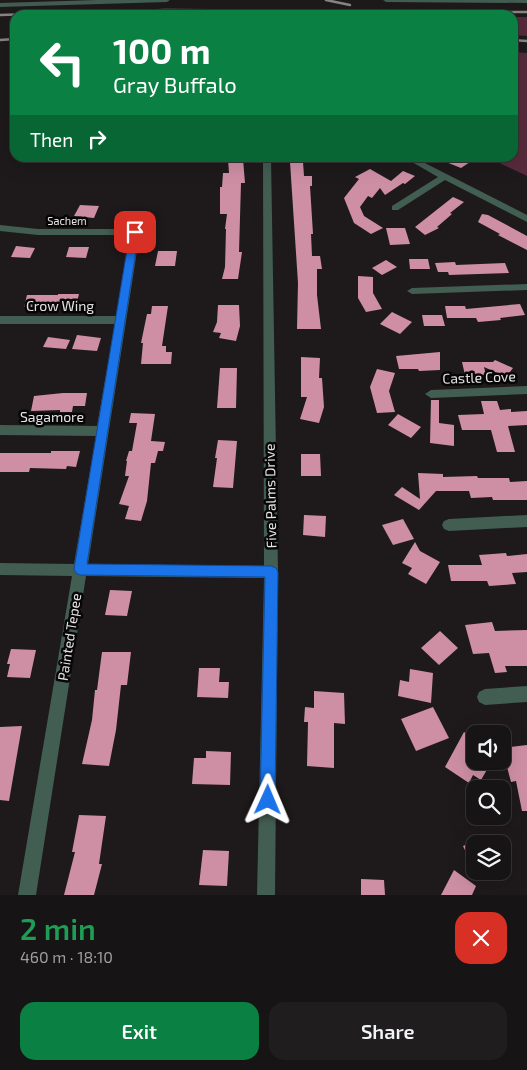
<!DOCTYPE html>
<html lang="en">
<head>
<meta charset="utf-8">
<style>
	:root { --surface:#161414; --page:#1f1d1d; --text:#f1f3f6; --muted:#9e9ea0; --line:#353334; --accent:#0b8043 }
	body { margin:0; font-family:"Exo 2",sans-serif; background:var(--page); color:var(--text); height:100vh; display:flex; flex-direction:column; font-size:19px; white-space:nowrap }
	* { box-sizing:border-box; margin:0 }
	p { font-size:16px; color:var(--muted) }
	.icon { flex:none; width:28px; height:28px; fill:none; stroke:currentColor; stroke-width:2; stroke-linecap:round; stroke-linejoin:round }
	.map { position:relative; height:895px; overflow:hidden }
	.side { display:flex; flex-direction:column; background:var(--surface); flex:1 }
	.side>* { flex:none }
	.guide { position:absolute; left:10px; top:10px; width:508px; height:152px; border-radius:15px; box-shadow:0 5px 20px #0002,0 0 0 1px var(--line); background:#0b8043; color:#fff; overflow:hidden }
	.buttons { position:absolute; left:466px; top:725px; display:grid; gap:10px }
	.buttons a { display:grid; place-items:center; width:45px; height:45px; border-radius:10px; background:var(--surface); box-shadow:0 5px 20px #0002,0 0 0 1px var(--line); font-size:25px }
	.pin { position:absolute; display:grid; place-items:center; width:42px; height:42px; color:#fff; margin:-21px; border-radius:10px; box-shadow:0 2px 8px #0006 }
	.me { position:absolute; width:55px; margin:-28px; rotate:1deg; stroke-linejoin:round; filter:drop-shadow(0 0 4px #0008) }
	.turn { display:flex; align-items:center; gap:18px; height:105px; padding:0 20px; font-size:22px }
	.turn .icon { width:65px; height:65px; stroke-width:2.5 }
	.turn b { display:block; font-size:35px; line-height:42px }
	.then { display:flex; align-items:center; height:48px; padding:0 20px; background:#0003; gap:10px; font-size:19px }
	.round { display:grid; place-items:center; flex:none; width:52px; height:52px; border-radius:15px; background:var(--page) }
	.overview { display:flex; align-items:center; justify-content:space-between; height:85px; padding:0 20px }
	h1 { font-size:30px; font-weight:600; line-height:38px; color:#1e9e55 }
	.cta { display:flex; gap:10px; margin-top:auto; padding:10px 20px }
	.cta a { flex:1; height:58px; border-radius:15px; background:var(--accent); color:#fff; font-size:20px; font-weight:600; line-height:58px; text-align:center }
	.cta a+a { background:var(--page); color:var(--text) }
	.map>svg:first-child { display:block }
</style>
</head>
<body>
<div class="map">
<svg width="527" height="895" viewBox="0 0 527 895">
	<rect width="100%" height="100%" fill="#1e1a1b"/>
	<g fill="#572a3c">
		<path d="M 513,17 L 527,17 L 527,36 L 513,35 Z"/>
		<path d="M 513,52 L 527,53 L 527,176 L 489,158 L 512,158 Z"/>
	</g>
	<g fill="#ce8fa5">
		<path d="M 436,158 L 460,158 L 470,162 L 461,168 Z"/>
		<path d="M 228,159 L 243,159 L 245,183 L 241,183 L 239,252 L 242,252 L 238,279 L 222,279 L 225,267 L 226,229 L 225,229 L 227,214 L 220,214 L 220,187 L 222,187 L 223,173 L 229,173 Z"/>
		<path d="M 290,162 L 303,162 L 304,176 L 312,176 L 312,186 L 310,186 L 313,234 L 311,234 L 312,256 L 320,256 L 322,269 L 317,269 L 317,295 L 321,329 L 297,329 L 298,283 Z"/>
		<path d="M 370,169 L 391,181 L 403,171 L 415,176 L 405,184 L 403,183 L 385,195 L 380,188 L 372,198 L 368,196 L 360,207 L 364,216 L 383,228 L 371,234 L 354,223 L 344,198 L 359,179 L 355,177 Z"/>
		<path d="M 453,197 L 464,202 L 450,213 L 452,214 L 437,227 L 439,228 L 425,235 L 415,227 Z"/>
		<path d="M 80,205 L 99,206 L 94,218 L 74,216 Z"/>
		<path d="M 482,214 L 488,215 L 527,236 L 527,250 L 498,235 L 500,234 L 478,222 Z"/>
		<path d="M 386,228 L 405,228 L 410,244 L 390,245 Z"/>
		<path d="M 16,246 L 35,248 L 30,258 L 11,257 Z"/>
		<path d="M 69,247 L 89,247 L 86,258 L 66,257 Z"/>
		<path d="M 158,251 L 177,251 L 175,266 L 155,266 Z"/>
		<path d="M 409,259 L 428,259 L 430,269 L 410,269 Z"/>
		<path d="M 386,260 L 397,267 L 382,275 L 372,268 Z"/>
		<path d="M 455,262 L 456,265 L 505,263 L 509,273 L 449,275 L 448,272 L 438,272 L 435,263 Z"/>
		<path d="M 358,276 L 373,277 L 373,293 L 382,309 L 366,312 L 358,298 Z"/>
		<path d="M 58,294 L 79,294 L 76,306 L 24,307 L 27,295 L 58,295 Z"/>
		<path d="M 520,304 L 525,315 L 500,318 L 501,320 L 478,322 L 476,318 L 447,318 L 445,306 L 465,306 L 466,309 Z"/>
		<path d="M 218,305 L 239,305 L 240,326 L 236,341 L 219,338 L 221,333 L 213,332 L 217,322 Z"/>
		<path d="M 152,306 L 168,306 L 162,346 L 166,346 L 166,352 L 172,352 L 171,364 L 141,364 L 143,343 L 141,343 L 147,314 L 151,314 Z"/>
		<path d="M 392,312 L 412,322 L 400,334 L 380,324 Z"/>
		<path d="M 422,315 L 442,315 L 445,326 L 424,326 Z"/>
		<path d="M 77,335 L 101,338 L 97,351 L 72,349 Z"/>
		<path d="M 48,337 L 70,340 L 66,349 L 43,347 Z"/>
		<path d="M 440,352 L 440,370 L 419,371 L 418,369 L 399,369 L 396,356 Z"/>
		<path d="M 301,357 L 320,358 L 319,378 L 322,378 L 324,407 L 319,423 L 300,419 L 307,397 L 301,397 Z"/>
		<path d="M 495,360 L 513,368 L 506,377 L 484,367 L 486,375 L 465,375 L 462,362 L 493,362 Z"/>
		<path d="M 220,368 L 237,368 L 236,408 L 217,408 Z"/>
		<path d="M 377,369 L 395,373 L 389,391 L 395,412 L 377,413 L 370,387 Z"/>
		<path d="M 63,393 L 87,393 L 85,406 L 73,406 L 72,412 L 60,412 L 60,410 L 31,411 L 34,396 Z"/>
		<path d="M 431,400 L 439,400 L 439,423 L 454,425 L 454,446 L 430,443 Z"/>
		<path d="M 481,401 L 497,401 L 500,410 L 511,409 L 511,412 L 527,411 L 527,425 L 508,426 L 515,452 L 497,452 L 491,430 L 462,430 L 458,415 L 484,414 Z"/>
		<path d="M 131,413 L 155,414 L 151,441 L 165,442 L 163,451 L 158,451 L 155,463 L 151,463 L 147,501 L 141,521 L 125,519 L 129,506 L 119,504 L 129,476 L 125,476 L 127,461 L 126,461 L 129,451 L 132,451 L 137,423 L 129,423 Z"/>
		<path d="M 398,414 L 421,427 L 411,438 L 388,425 Z"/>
		<path d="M 218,440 L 237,441 L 233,488 L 213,487 L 217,458 L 215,458 Z"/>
		<path d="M 51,451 L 80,451 L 76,467 L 67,466 L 66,469 L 30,468 L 29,472 L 0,472 L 0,453 L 51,453 Z"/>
		<path d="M 301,454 L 320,454 L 321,476 L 301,476 Z"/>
		<path d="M 418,473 L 443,474 L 443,477 L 477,476 L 478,478 L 509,478 L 510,482 L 527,481 L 527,500 L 493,500 L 492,497 L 471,498 L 469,491 L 436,491 L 419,510 L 394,495 L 402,487 L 420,499 Z"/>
		<path d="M 304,515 L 326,516 L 325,537 L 303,535 Z"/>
		<path d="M 403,519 L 414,539 L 393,545 L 382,525 Z"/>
		<path d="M 415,542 L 420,551 L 440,562 L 426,584 L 408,574 L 412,568 L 402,563 Z"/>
		<path d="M 506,553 L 507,556 L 527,554 L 527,572 L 512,573 L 516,584 L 489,586 L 487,581 L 451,581 L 448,565 L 482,565 L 479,555 Z"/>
		<path d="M 110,590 L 132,591 L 127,616 L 105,615 Z"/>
		<path d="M 492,622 L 495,631 L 527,630 L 527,666 L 505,666 L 507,672 L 495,673 L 489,653 L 473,654 L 465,625 Z"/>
		<path d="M 440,631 L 458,648 L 439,665 L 421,648 Z"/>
		<path d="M 11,649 L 36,650 L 30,678 L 7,677 L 10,664 L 7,664 Z"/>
		<path d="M 102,652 L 131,652 L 127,685 L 121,685 L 116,730 L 109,766 L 82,764 L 92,720 L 95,690 L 97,690 Z"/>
		<path d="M 199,668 L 220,668 L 219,682 L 229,682 L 228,698 L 197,697 Z"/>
		<path d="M 410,669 L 433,673 L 431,703 L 398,696 L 400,680 L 409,682 Z"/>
		<path d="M 314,691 L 344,693 L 345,724 L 334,723 L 334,768 L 307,766 L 308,722 L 304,722 L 305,707 L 314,708 Z"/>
		<path d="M 433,707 L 449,738 L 416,751 L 401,719 Z"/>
		<path d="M 22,726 L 9,801 L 0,800 L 0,727 Z"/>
		<path d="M 464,732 L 475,739 L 471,746 L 475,748 L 475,761 L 492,761 L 481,780 L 473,775 L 469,783 L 445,767 Z"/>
		<path d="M 527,745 L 527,811 L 522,811 L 516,781 L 511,782 L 502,748 Z"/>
		<path d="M 206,751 L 231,752 L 230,785 L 192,784 L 194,758 L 206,758 Z"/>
		<path d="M 79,815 L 106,816 L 99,864 L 102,864 L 94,895 L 64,895 L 75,852 L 72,852 Z"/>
		<path d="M 475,841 L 475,871 L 463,846 Z"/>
		<path d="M 203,850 L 229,851 L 227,886 L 199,885 Z"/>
		<path d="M 454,870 L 476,886 L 472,895 L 441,895 Z"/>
		<path d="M 361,879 L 384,880 L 385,895 L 361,895 Z"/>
	</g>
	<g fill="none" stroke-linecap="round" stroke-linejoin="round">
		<g fill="#425d52" fill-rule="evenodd">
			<path d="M 97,0 L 170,0 L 167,2 L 0,7 L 0,3 Z"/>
			<path d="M 383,0 L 527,0 L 527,3 L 386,2 Z"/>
			<path d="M 263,158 L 271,158 L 278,572 L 275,895 L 257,895 L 264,578 L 86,576 L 36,895 L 18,895 L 72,576 L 0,575 L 0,563 L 74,564 L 96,436 L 0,435 L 0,425 L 97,426 L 115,324 L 0,324 L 0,316 L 116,316 L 130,235 L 38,235 L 0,231 L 0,225 L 38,229 L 135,229 L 140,232 L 88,564 L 264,566 Z"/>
			<path d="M 405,158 L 415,158 L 527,215 L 527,222 L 445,180 L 398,210 L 392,210 L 392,206 L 438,177 Z"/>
			<path d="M 527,284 L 527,290 L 412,294 L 407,291 L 412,288 Z"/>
			<path d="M 527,386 L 527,394 L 431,398 L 425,394 L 431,390 Z"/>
			<path d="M 527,515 L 527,527 L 449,531 L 444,529 L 442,525 L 444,521 L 449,519 Z"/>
			<path d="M 527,686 L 527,702 L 485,705 L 479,702 L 477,697 L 479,692 L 485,689 Z"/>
		</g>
		<g stroke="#898586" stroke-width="2.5">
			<path d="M 326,0 L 350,5"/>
			<path d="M 0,15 L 165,10 L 527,12"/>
			<path d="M 0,40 L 15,39"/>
			<path d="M 512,40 L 527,41"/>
		</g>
	</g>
	<path fill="#1a73e8" stroke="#114b97" d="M 135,229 L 139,232 L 87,564 L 271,566 L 276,568 L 278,572 L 275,800 L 273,805 L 268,808 L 262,805 L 260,800 L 265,577 L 80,575 L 76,573 L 74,569 L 130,232 Z"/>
	<g text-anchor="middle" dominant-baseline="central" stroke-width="5" stroke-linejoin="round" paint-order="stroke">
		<g font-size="11" fill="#e6e3e4" stroke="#070606">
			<text x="67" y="220">Sachem</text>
		</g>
		<g font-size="14" fill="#e6e3e4" stroke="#070606">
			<text x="60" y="305">Crow Wing</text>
			<text transform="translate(479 377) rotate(-2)">Castle Cove</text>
			<text x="52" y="416">Sagamore</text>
			<text transform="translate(270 496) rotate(-91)">Five Palms Drive</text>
			<text transform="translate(69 637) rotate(-81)">Painted Tepee</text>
		</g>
	</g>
</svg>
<div class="buttons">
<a><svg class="icon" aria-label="sound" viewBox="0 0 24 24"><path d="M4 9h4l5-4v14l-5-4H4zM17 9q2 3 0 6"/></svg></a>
<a><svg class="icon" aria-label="search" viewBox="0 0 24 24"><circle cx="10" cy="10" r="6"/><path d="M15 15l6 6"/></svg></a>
<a><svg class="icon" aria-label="layers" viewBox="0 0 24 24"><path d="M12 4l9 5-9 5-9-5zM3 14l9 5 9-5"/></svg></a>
</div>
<div class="pin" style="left:135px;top:232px;background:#d93025"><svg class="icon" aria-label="arrive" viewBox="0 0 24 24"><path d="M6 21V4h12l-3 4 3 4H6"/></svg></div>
<svg class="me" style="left:268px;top:800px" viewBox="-20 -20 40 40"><path d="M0-17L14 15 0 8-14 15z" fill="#1a73e8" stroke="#fff" stroke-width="4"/></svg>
<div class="guide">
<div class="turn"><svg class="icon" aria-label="left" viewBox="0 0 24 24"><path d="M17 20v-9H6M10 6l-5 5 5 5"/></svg><div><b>100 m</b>Gray Buffalo</div></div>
<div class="then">Then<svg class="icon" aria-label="right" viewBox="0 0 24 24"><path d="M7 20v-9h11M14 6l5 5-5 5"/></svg></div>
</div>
</div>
<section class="side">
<div class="overview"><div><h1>2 min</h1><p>460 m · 18:10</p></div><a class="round" style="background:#d93025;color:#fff"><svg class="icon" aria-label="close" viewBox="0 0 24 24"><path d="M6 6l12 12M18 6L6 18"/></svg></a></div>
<div class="cta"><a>Exit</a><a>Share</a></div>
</section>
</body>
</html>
